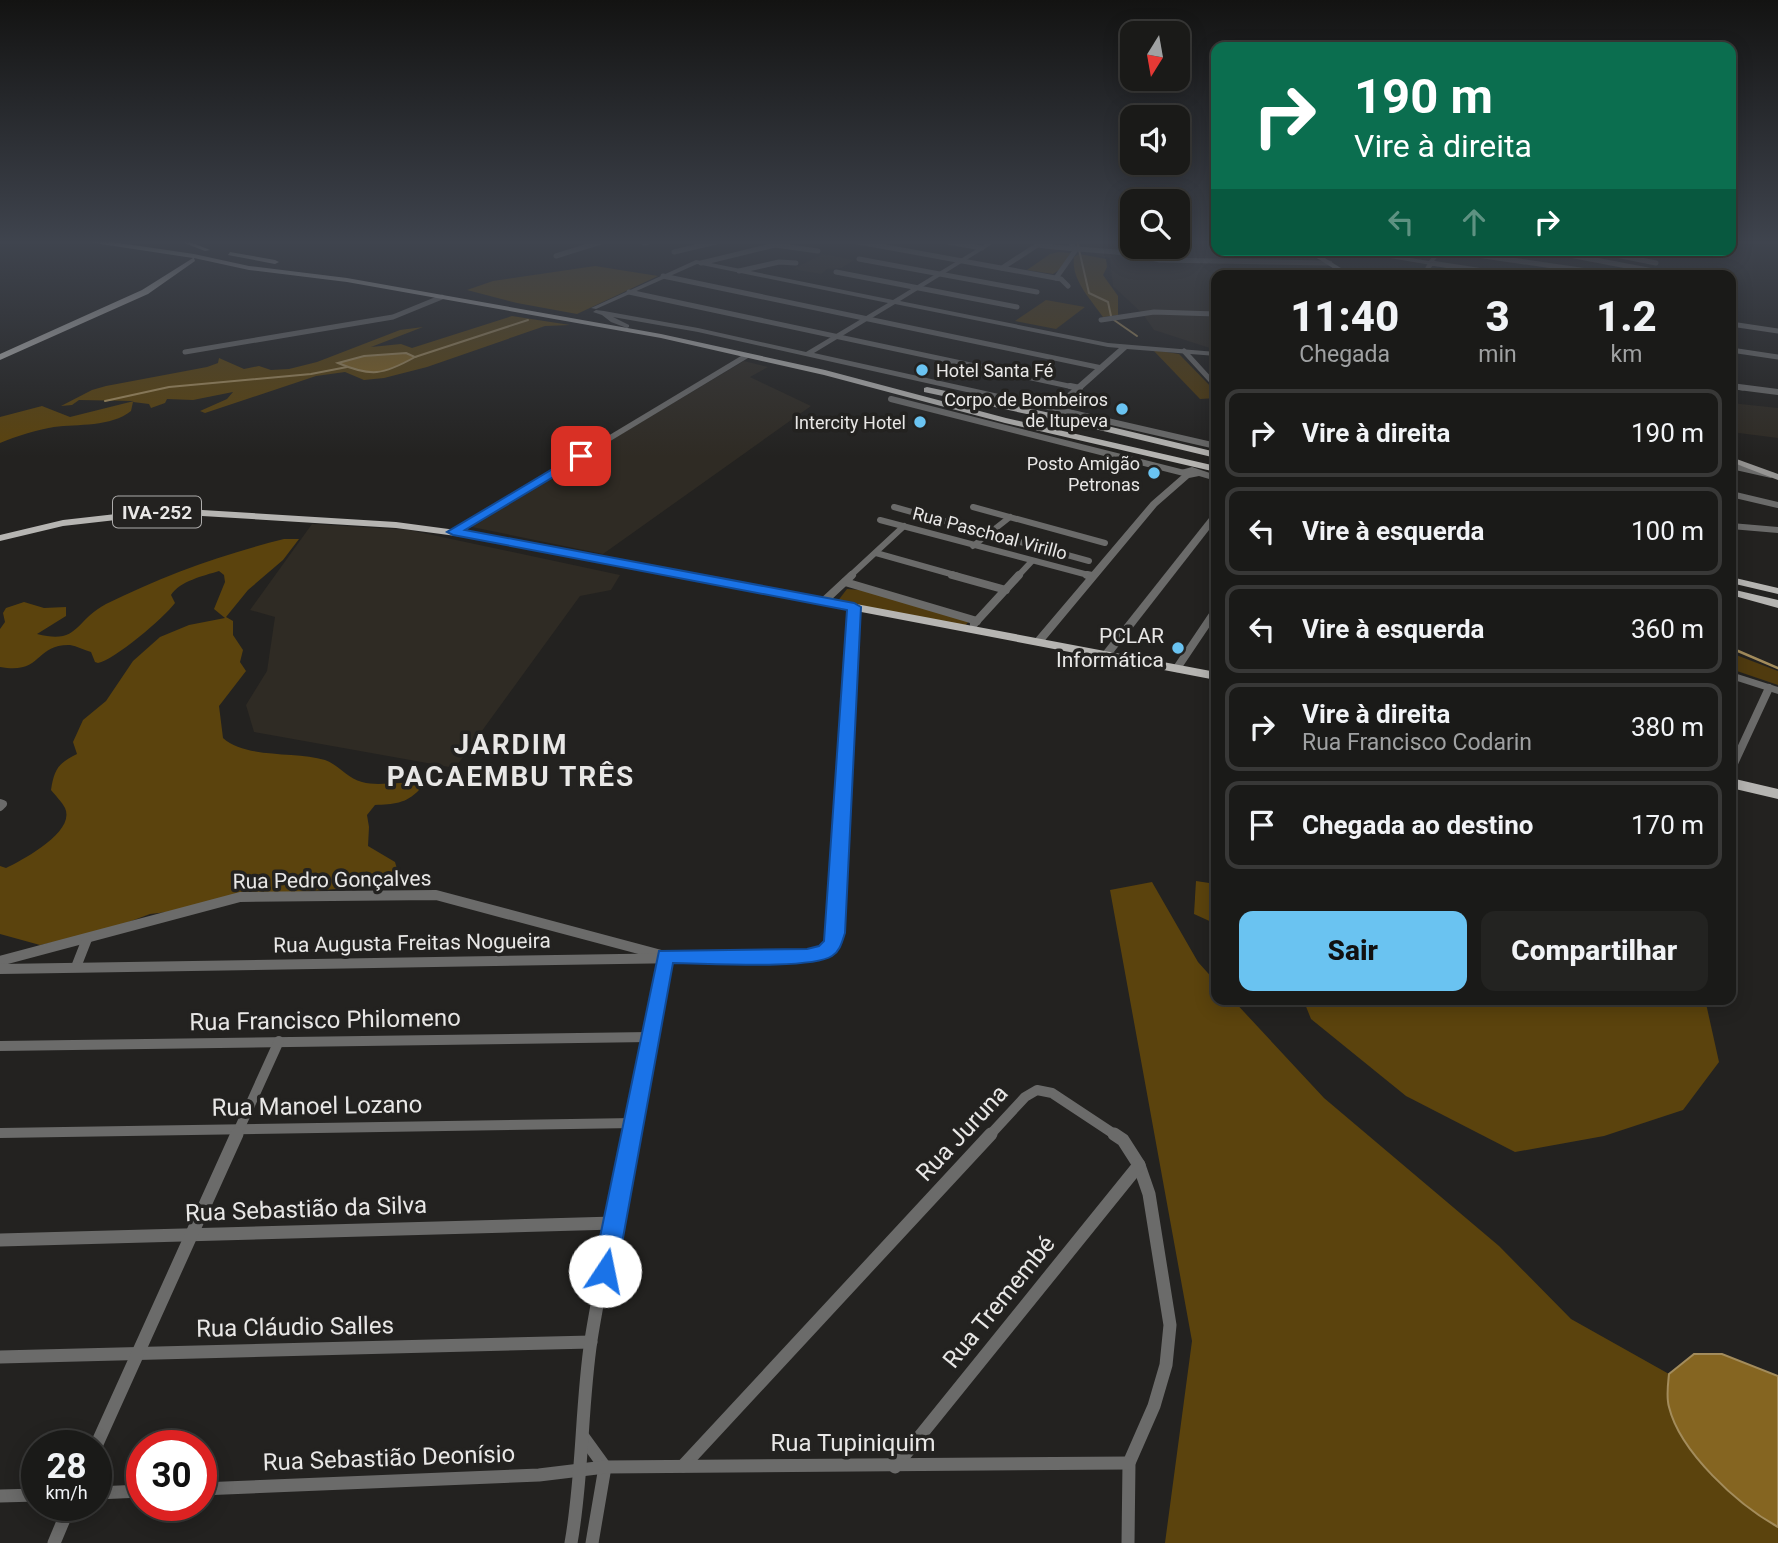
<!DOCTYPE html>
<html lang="pt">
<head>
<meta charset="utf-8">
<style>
	:root { --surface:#1a1a18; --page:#232321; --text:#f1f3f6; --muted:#9fa1a2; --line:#383837; --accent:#6ac3f1 }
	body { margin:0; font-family:Roboto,sans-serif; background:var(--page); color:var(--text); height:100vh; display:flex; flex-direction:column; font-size:26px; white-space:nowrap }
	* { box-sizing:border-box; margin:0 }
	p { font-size:23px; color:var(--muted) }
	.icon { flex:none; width:38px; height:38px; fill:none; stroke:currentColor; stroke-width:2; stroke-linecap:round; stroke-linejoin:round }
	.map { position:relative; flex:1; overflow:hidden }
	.drawer { position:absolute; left:1211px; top:270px; width:525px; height:735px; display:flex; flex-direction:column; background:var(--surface); border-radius:14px; box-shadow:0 4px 18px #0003,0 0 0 2px var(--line) }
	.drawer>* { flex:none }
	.hud { position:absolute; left:1211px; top:42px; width:525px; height:214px; border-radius:14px; box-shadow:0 4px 18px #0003,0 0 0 2px var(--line); background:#0b6e4f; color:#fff; overflow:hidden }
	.needle { width:46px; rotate:191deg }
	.buttons { position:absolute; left:1120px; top:21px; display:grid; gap:14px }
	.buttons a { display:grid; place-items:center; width:70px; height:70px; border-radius:14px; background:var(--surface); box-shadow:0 4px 18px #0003,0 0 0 2px var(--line); font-size:35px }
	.speed { position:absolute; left:21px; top:1430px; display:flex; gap:14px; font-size:35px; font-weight:700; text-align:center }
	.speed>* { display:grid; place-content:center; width:91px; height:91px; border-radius:50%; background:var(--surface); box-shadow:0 4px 18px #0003,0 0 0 2px var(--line); line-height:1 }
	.speed small { font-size:18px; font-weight:400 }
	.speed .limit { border:10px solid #d22; background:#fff; color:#111 }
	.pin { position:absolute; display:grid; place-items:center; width:60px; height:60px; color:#fff; margin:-30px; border-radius:14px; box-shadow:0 4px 10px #0006 }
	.me { position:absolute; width:77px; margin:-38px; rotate:11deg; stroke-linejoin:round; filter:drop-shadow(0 0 5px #0008) }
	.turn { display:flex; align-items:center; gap:24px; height:147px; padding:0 28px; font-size:32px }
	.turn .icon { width:91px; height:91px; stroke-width:2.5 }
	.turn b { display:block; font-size:49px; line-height:60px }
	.lanes { display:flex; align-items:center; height:66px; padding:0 28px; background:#0003; justify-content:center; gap:35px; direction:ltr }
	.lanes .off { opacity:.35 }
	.eta { display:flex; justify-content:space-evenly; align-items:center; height:119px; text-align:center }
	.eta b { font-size:42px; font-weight:800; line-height:49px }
	.button { display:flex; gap:14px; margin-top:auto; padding:14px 28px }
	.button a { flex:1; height:80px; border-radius:14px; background:var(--accent); color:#111; font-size:28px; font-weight:800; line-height:80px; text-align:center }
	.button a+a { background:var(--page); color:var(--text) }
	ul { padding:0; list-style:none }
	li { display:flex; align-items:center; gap:21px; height:88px; margin:0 14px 10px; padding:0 14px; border:4px solid var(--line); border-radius:14px }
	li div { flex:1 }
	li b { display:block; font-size:26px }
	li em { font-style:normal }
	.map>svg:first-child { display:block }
</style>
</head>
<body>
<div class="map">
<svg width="1778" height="1543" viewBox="0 0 1778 1543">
	<rect width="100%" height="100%" fill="#232220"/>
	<g fill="#2f2b24">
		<path d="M 1082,241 L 1132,241 L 1132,247 L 1186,249 L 1183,241 L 1216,241 L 1216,250 L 1301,250 L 1342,275 L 1216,275 L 1216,350 L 1154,330 L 1142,313 L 1113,286 L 1110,258 L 1099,256 Z"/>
		<path d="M 823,254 L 854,260 L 841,268 L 827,269 L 821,274 L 793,269 Z"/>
		<path d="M 744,361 L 768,367 L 750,377 L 811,406 L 603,554 L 467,526 Z"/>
		<path d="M 1731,403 L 1778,408 L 1778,438 L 1731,432 Z"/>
		<path d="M 312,524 L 409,530 L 620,575 L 611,590 L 580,596 L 455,768 L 254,732 L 246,705 L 267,671 L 275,617 L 250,610 Z"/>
	</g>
	<g fill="#503b0f">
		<path d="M 1046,300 L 1085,307 L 1056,329 L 1015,321 Z"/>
		<path d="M 1153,350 L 1179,354 L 1216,392 L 1216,398 L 1200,399 Z"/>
		<path d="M 847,589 L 861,590 L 970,620 L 964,627 L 837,602 Z"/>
		<path d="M 1731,653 L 1778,671 L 1778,685 L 1731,669 Z"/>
	</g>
	<g fill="#5b430d">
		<path d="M 1059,252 L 1070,253 L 1068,264 L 1053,274 L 1027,270 L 1050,254 Z"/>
		<path d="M 1079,254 L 1106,259 L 1107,267 L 1103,275 L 1118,296 L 1118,315 L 1103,317 C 1090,298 1071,280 1074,257 Z"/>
		<path d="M 595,266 L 658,276 L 577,314 L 517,303 L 467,290 L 493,281 Z"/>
		<path d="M 512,316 L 570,325 L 545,326 L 427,367 L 384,378 L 364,380 L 345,372 L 316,376 L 205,413 L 200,411 L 227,399 L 233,392 L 193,400 L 167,399 L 165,403 L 151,408 L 149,404 L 133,402 L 131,411 C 111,427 78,424 54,427 C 37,430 16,436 0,443 L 0,417 L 42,406 L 70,417 L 134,401 L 79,400 L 72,405 L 61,406 L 92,390 L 106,386 L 207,367 L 218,363 L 219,358 L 244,369 L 259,366 L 271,370 L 289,369 L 317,362 L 400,330 L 423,327 L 371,347 L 401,344 L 412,348 Z"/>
		<path d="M 284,539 L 299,539 L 283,560 L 248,590 L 226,617 L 233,621 L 233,635 L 243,650 L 240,662 L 246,671 L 219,706 L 223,738 C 246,759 296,751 325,760 C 339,765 348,779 362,782 C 380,787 399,780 417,785 L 419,790 C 406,804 393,804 375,805 L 367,815 L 369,827 L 368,846 L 395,862 L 397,869 L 388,875 L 336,889 L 259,895 L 185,910 L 150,914 L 102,932 L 40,945 L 0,934 L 0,866 L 6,868 C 22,860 76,832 65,808 C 62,802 55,795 51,790 C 54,770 58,763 77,754 L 73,742 L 83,720 L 106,701 L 133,661 L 160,637 L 189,625 L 225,618 L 214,609 L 225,582 L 224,575 L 219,571 C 203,576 180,581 171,595 L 175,603 C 164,618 114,660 98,663 L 95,662 L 91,652 C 84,650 77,646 70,645 C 34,644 43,675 0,667 L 0,629 L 5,622 L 3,613 L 6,608 L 24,602 L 44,608 L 66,607 L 66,616 L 37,634 C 79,645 74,621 106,604 C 162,576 223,554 284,539 Z"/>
		<path d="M 1196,881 L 1216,884 L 1216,924 L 1194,914 Z"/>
		<path d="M 1152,882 L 1198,962 L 1216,982 L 1216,999 L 1232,999 L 1324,1098 L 1499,1246 L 1571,1319 L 1669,1374 L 1668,1405 L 1759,1516 L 1778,1527 L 1778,1543 L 1165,1543 L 1192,1341 L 1110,890 Z"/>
		<path d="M 1303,999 L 1705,999 L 1719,1062 L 1683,1110 L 1604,1136 L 1515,1152 L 1406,1096 L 1311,1019 Z"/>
	</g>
	<g fill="#856521" stroke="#a38c5c" stroke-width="2">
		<path d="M 406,353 L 415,357 C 383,375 371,377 338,363 L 364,356 Z"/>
		<path d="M 1694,1354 L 1722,1354 L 1778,1376 L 1778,1527 C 1738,1505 1680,1452 1669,1407 C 1666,1397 1668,1384 1669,1374 Z"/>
	</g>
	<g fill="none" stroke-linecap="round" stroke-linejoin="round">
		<g stroke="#a38c5c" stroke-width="2">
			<path d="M 1077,241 L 1089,293 L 1108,302 L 1111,316"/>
			<path d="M 1114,320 L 1137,336"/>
			<path d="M 415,357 L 528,320"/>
			<path d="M 105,401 L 169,387 L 311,374 L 347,367"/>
		</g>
		<path stroke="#a38c5c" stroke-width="2.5" d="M 1731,648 L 1778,668"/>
		<g stroke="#6b6b6a" stroke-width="5">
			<path d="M 853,241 L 1061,279 L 1068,286"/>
			<path d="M 942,241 L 982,248"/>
			<path d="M 644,243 L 652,241"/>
			<path d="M 1038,245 C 1078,251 1121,249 1160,260 L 1330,263"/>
			<path d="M 1443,250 L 1614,275"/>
			<path d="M 1543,250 L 1674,275"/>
			<path d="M 1591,250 L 1656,263"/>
			<path d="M 674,252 L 720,241"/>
			<path d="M 556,256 L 604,241"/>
			<path d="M 859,259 L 1037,292"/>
			<path d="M 701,263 L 775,245 L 818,251"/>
			<path d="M 1002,268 L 1042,242"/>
			<path d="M 739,271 L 779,262 L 796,263"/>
			<path d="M 836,272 L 1017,307"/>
			<path d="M 1402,274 L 1405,275"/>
			<path d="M 1424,275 L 1431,263 L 1509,275"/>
			<path d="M 663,276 L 1102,368"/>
			<path d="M 1056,278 L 1075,251 L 1070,241"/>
			<path d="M 629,292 L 1078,388"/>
			<path d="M 1101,320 L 1154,312 L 1216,314"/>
			<path d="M 1731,324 L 1778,331"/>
			<path d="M 1731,350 L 1778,357"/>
			<path d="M 1184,351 L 1216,386"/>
			<path d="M 185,352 L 393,317 L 442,297"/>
			<path d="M 1731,386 L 1743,388"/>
		</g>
		<g stroke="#6b6b6a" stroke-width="6">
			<path d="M 1070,386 L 1080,388"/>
			<path d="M 1731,386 L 1778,392"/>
			<path d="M 891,399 L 1184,473"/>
			<path d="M 1055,409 L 1216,446"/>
			<path d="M 1731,494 L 1778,505"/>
			<path d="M 894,507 L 1089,561"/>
			<path d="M 973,507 L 1105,543"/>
			<path d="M 880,520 L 1092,576"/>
			<path d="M 1731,526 L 1778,530"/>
			<path d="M 973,546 L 1010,517"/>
			<path d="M 876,553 L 958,576"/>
			<path d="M 850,576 L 904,526"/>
			<path d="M 1018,576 L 1032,561"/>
		</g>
		<g stroke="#6b6b6a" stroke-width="8">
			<path d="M 952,575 L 1006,590"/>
			<path d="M 1087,575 L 1092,576"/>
			<path d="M 845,582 L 977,621"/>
			<path d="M 824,601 L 852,575"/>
			<path d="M 974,624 L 1019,575"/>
			<path d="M 1177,668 L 1216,610"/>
			<path d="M 1731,770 L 1769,688"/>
			<path d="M 0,803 L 3,804 L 0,807"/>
			<path d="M 842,820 L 854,607"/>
		</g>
		<g stroke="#6b6b6a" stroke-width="10">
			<path d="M 0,961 L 240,897 L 436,895 L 665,956 L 631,1136"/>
			<path d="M 76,967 L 87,939"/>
			<path d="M 0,969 L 807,956 L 826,949 L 836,933 L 842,819"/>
			<path d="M 0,1046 L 650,1037"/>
			<path d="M 0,1133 L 634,1123"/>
			<path d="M 236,1136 L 279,1041"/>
			<path d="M 989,1136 L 1025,1097 L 1037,1090 L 1052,1093 L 1117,1136"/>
		</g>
		<g stroke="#6b6b6a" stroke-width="13">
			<path d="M 1114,1134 L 1123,1140 L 1139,1165 L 1149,1194 L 1170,1325 L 1166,1365 L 1154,1406 L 1129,1463 L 1128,1543"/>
			<path d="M 0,1240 L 614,1223"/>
			<path d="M 0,1357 L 591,1342"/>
			<path d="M 584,1438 L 605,1467 L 592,1543"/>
			<path d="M 96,1446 L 237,1134"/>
			<path d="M 683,1466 L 991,1134"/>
			<path d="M 895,1467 L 1139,1165"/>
			<path d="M 201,1489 L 539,1475 L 605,1467 L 1129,1463"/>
			<path d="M 96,1493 L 142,1491"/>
			<path d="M 0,1496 L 37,1495"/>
			<path d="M 54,1543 L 70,1505"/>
			<path d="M 571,1543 C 583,1476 581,1407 591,1340 C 602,1271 618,1203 631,1134"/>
		</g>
		<g fill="#6b6b6a" fill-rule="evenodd">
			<path d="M 990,241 L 997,241 L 900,301 L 1108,343 L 1216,352 L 1216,356 L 1127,349 L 1060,409 L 1077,419 L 1078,421 L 1074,423 L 1052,411 L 698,332 L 613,317 L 629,325 L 629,327 L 627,328 L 611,322 L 602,315 L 593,312 L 596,310 L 604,311 L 698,328 L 806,352 L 888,303 L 697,264 L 596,309 L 591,308 L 696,260 L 893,300 ZM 895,304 L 1108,347 L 1119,348 L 1053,406 L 814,353 Z"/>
			<path d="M 1343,250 L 1360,250 L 1429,261 L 1437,250 L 1443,250 L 1431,265 Z"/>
			<path d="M 746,353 L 753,355 L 456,534 L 450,534 L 448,532 Z"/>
			<path d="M 1731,463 L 1774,473 L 1775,475 L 1771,478 L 1731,469 Z"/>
			<path d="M 1192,467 L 1216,475 L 1216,481 L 1199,476 L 1189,478 L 1157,506 L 1042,644 L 1034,644 L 1033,642 L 1034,640 L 1151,502 L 1182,475 L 1180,472 L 1181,470 Z"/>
			<path d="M 1216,512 L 1216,521 L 1110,657 L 1102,657 L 1101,655 L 1102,653 L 1213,513 Z"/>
			<path d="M 1731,672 L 1778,687 L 1778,694 L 1731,679 Z"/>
		</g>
		<g fill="#969593" fill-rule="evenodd">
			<path d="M 1304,250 L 1312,250 L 1352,275 L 1344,275 Z"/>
			<path d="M 1731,457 L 1778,474 L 1778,480 L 1731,462 Z"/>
		</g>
		<g fill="#b6b5b2" fill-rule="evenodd">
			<path d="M 91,241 L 106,241 L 194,254 L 249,266 L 347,278 L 661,334 L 825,370 L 1006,418 L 1216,466 L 1216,472 L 1005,423 L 824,375 L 661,338 L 347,282 L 249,270 L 194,258 L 195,261 L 148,294 L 0,360 L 0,354 L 142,290 L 193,258 L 94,243 Z"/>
			<path d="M 179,241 L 188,241 L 210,250 L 205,251 Z"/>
			<path d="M 230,252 L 275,260 L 279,262 L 275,264 L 228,255 Z"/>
			<path d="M 927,387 L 1074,418 L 1216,452 L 1216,458 L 1074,424 L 924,392 L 924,388 Z"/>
			<path d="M 169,508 L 396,522 L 486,534 L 1216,672 L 1216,680 L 486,540 L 396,528 L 169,514 L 63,526 L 0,541 L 0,535 L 63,520 Z"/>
			<path d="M 1731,577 L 1778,588 L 1778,594 L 1731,583 Z"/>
			<path d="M 1731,589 L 1778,600 L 1778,608 L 1731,595 Z"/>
			<path d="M 1731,778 L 1778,789 L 1778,799 L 1731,788 Z"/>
		</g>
	</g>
	<linearGradient id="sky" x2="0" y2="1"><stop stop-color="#131312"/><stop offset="0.53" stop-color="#3f444e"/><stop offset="1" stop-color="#3f444e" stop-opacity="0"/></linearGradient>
	<rect width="1778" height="457" fill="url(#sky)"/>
	<path fill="#1a73e8" stroke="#114b97" stroke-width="2" d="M 581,452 L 586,456 L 585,458 L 465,530 L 854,603 L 861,607 L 845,933 C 842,942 840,951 832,956 C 810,970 704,963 673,963 L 617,1271 L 613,1279 L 605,1282 L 596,1279 L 593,1271 L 659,951 L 807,949 L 819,946 L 824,941 L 847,610 L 453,535 L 447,532 Z"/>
	<g fill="#6ac3f1" stroke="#232220" stroke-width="2.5">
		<circle cx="922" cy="370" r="7"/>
		<circle cx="1122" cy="409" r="7"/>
		<circle cx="920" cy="422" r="7"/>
		<circle cx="1154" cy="473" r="7"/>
		<circle cx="1178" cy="648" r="7"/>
	</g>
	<g text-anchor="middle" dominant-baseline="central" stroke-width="7" stroke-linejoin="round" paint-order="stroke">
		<g font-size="18" fill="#e8e7e6" stroke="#232220" text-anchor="end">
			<text x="936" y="370" text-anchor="start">Hotel Santa Fé</text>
			<text x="1108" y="399">Corpo de Bombeiros<tspan x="1108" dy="21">de Itupeva</tspan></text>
			<text x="906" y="422">Intercity Hotel</text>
			<text x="1140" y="463">Posto Amigão<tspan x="1140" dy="21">Petronas</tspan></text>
		</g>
		<g font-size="18" fill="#e8e7e6" stroke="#232220">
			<text transform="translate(990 533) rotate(15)">Rua Paschoal Virillo</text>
		</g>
		<rect fill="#232220" stroke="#adacab" stroke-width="2" x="113" y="496.5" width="88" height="31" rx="5"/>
		<g font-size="19" font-weight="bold" fill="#e8e7e6">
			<text x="157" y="512">IVA-252</text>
		</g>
		<g font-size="21" fill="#e8e7e6" stroke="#232220" text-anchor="end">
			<text x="1164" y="636">PCLAR<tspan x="1164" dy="24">Informática</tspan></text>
		</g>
		<g font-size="21" fill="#e8e7e6" stroke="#232220">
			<text transform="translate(332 880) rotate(-1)">Rua Pedro Gonçalves</text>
			<text transform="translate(412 943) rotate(-1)">Rua Augusta Freitas Nogueira</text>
		</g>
		<g font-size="24" fill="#e8e7e6" stroke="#232220">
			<text transform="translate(325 1020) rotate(-1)">Rua Francisco Philomeno</text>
			<text transform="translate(317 1106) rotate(-1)">Rua Manoel Lozano</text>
			<text transform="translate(962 1133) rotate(-47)">Rua Juruna</text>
			<text transform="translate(306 1209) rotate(-2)">Rua Sebastião da Silva</text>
			<text transform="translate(999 1302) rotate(-51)">Rua Tremembé</text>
			<text transform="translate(295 1327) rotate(-1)">Rua Cláudio Salles</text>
			<text x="853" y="1443">Rua Tupiniquim</text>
			<text transform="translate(389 1458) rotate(-2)">Rua Sebastião Deonísio</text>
		</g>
		<g font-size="28" font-weight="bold" letter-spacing="2" fill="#e8e7e6" stroke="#232220">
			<text x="511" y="744">JARDIM<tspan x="511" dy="32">PACAEMBU TRÊS</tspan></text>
		</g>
	</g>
</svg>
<div class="buttons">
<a><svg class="needle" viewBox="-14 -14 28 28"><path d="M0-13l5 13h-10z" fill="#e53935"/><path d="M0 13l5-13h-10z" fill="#9fa1a2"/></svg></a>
<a><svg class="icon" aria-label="sound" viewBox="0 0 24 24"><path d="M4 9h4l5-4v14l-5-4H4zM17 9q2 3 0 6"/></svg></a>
<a><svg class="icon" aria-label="search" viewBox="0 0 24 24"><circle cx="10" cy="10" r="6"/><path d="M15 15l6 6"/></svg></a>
</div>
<div class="speed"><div>28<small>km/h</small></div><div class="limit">30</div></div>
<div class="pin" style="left:581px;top:456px;background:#d93025"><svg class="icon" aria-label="arrive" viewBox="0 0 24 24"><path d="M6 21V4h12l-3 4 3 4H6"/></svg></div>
<svg class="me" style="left:605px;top:1271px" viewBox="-20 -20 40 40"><circle r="19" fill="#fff"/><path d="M0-13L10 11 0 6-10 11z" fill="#1a73e8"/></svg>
<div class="hud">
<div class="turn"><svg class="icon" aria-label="right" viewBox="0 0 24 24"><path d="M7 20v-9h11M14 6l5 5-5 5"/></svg><div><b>190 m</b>Vire à direita</div></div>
<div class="lanes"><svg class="icon off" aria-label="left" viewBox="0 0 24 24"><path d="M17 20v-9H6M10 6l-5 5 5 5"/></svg><svg class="icon off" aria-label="ahead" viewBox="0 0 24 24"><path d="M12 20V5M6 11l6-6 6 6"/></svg><svg class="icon" aria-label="right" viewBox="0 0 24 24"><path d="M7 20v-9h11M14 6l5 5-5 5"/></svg></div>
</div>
<section class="drawer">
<div class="eta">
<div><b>11:40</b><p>Chegada</p></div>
<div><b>3</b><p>min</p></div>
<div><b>1.2</b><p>km</p></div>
</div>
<ul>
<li><svg class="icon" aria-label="right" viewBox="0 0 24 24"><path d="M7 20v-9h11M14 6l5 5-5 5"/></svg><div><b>Vire à direita</b></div><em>190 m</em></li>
<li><svg class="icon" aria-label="left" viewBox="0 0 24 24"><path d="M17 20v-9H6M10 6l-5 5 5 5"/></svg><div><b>Vire à esquerda</b></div><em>100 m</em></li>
<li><svg class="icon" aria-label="left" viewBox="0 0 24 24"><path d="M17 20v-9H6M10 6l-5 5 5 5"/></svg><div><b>Vire à esquerda</b></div><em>360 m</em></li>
<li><svg class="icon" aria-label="right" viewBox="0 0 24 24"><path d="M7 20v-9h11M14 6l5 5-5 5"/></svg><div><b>Vire à direita</b><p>Rua Francisco Codarin</p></div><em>380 m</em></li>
<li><svg class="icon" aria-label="arrive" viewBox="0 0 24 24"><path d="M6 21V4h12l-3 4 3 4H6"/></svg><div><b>Chegada ao destino</b></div><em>170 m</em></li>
</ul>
<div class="button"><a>Sair</a><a>Compartilhar</a></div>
</section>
</div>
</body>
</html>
